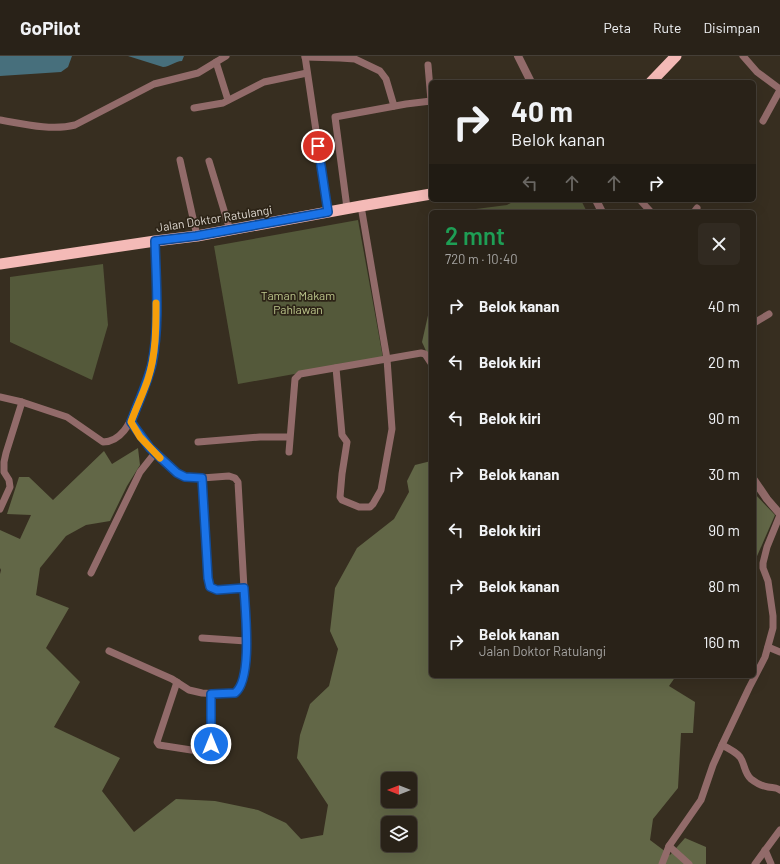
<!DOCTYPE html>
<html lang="id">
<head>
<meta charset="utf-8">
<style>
	:root { --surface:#292218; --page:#312a21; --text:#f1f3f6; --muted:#a5a4a2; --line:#453f37 }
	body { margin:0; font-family:Barlow,sans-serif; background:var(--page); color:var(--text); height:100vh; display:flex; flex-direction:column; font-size:15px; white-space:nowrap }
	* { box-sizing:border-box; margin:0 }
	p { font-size:13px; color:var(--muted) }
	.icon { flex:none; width:22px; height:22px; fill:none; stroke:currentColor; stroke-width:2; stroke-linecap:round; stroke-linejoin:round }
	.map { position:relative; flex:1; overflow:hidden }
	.drawer { position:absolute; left:429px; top:154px; width:327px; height:468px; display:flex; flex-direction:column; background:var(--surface); border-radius:6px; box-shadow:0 4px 16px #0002,0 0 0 1px var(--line) }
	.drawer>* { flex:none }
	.top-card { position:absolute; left:429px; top:24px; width:327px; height:122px; border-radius:6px; box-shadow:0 4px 16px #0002,0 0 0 1px var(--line); background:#292218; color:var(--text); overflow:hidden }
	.needle { width:26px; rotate:270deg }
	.buttons { position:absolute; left:381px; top:716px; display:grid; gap:8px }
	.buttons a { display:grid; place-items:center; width:36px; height:36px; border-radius:6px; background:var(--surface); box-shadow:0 4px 16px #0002,0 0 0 1px var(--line); font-size:20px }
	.pin { position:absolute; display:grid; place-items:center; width:34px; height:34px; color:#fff; margin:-17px; border:2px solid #fff; border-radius:50%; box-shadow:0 1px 4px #0007 }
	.me { position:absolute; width:44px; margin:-22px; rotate:0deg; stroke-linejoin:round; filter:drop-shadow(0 0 3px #0008) }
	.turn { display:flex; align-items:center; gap:14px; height:84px; padding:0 16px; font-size:18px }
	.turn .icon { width:52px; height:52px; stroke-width:2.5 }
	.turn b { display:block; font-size:28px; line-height:34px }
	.lanes { display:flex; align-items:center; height:38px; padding:0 16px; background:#0003; justify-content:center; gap:20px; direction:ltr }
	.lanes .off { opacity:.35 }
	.round { display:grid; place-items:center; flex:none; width:42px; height:42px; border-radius:6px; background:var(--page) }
	.head { display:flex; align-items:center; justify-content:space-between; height:68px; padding:0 16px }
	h1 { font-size:24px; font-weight:600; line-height:30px; color:#1e9e55 }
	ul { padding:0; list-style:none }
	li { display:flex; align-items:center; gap:12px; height:56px; padding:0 16px }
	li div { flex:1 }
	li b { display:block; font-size:15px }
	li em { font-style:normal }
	header { display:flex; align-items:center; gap:24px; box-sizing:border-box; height:56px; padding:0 20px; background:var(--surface); border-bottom:1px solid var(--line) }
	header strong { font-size:19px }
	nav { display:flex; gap:22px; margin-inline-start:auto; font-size:14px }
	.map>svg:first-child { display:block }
</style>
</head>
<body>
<header>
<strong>GoPilot</strong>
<nav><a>Peta</a><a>Rute</a><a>Disimpan</a></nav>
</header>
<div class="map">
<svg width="780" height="808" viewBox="0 0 780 808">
	<rect width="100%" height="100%" fill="#372e20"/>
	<g fill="#54593a">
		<path d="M 516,144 L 581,144 L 587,156 L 468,156 L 468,154 L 507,149 Z"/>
		<path d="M 358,164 L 383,302 L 238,328 L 214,190 Z"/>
		<path d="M 103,208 L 108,269 L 92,324 L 10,286 L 10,221 Z"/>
	</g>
	<g fill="#626747" fill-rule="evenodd">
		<path d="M 431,254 L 431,306 L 422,286 L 429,255 Z"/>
		<path d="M 138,392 L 140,409 L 127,430 L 110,465 L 86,469 L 66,480 L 40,512 L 36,539 L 69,552 L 46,592 L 80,626 L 54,671 L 120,702 L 102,735 L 134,776 L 176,743 L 215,745 L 258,754 L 286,767 L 301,783 L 323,779 L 328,749 L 297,702 L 300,679 L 310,648 L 329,630 L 338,593 L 330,575 L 335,532 L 357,492 L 394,463 L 409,436 L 407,425 L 415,409 L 431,405 L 431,620 L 676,620 L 669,630 L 695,646 L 693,677 L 681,677 L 678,732 L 653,763 L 650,784 L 670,799 L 685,782 L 706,791 L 706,808 L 0,808 L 0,518 L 1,514 L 0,512 L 0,474 L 20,483 L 31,459 L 7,458 L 19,421 L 29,421 L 53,444 L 104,395 L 112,408 ZM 388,723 L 410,723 L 410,745 L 388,745 ZM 388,767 L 410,767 L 410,789 L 388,789 Z"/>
		<path d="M 754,437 L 775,459 L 754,507 Z"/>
	</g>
	<g fill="#476f7c">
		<path d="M 0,0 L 72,0 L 68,11 L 61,16 L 0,20 Z"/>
		<path d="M 128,0 L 184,0 L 182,5 C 175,5 170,11 163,11 Z"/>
	</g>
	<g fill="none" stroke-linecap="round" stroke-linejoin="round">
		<g stroke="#926b6a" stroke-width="7">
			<path d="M 305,0 L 328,156"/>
			<path d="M 743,0 L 757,16 L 780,33"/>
			<path d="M 305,1 L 340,2 L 355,3 L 380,15 L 386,23 L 394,50"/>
			<path d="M 216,6 L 228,44"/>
			<path d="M 428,9 L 431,45"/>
			<path d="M 194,52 L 223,47 L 264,26 L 307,17"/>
			<path d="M 0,64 C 23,68 52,75 75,69 L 154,28 L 198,17 L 226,0"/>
			<path d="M 763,65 L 780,34"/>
			<path d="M 180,104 L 197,180"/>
			<path d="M 209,105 L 230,174"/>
			<path d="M 640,144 L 651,156"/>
			<path d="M 347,152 L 335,61 L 406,48 L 431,45"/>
			<path d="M 694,156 L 697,152"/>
			<path d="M 754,267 L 769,258"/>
			<path d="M 336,312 L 342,379 L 347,386 L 342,418 L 340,441 L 342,444 L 359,451 L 370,451 L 373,448 L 381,434 L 392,373 L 387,303 L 361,150"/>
			<path d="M 0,341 L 22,346 L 67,361 L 103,386 C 121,386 130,367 136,353 C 142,338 149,323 152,307 C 159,267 156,225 155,185"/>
			<path d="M 131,366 L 150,392 L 177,417 L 185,421 L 202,422 L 208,522 L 209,531 L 217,534 L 244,532"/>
			<path d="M 198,386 L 260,381 L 289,381"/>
			<path d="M 289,396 L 295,323 L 300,318 L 421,297 L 425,298 L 431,307"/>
			<path d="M 0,453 L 10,431 L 9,424 L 4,416 L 4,406 L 6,397 L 22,346"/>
			<path d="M 91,517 L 140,416 L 155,397"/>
			<path d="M 202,582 L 246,585"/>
			<path d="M 768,591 L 780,596"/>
			<path d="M 109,595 L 172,623 L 189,634 L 202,637 L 220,638 L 235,637 L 241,631 L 245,613 L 246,595 L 245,550 L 238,426 L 235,422 L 229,420 L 202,422"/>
			<path d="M 177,626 L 157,686 L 159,689 L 204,696 C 209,694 210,692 211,688 L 211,638"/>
			<path d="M 722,689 C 728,692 736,696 740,701 C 745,708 744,717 751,723 C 756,727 762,730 768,731 C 773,732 776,731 780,734"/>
			<path d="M 669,790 L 689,808"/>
			<path d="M 765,794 L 771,808"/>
			<path d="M 662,808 L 669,790 L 701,744 L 713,709 L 722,689 L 749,632 L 765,601 L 773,572 L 773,560 L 768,525 L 763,512 L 763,507 L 767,491 L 780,459"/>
			<path d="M 755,808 L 780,774"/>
		</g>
		<g stroke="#926b6a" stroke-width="8">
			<path d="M 518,0 L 531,26"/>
			<path d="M 596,144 L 602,156"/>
			<path d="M 754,424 L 767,443 L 780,458"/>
		</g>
		<g stroke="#f4bab7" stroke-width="11">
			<path d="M 651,26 L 676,0"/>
			<path d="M 0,208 L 155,185 L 197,180 L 361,150 L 431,138"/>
		</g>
	</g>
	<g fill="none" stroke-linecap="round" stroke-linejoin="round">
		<g stroke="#114b97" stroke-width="10">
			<path id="route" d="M 211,688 L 211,638 L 235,637 C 253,623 245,554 244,532 L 217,534 L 210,531 L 208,522 L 202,422 L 185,421 L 177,417 L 150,392 L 131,366 C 138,347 147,328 152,308 C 160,268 156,225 155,185 L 196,180 L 328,156 L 318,90"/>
		</g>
		<use href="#route" stroke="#1a73e8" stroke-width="7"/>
		<path stroke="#f59e0b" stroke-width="7" d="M 156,247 C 156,272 156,298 148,323 C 143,338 136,352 131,366 L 140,381 L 160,402"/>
	</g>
	<g text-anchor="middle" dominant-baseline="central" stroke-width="3.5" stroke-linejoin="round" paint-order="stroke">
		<g font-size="12" fill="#dcd6ce" stroke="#2d2417">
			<text transform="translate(214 162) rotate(-9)">Jalan Doktor Ratulangi</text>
		</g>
		<g font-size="12" fill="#bdc78c" stroke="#2d2417">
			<text x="298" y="239">Taman Makam<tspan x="298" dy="14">Pahlawan</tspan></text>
		</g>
	</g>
</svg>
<div class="buttons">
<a><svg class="needle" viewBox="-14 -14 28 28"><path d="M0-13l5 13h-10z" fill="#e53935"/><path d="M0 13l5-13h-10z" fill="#a5a4a2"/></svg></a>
<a><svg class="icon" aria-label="layers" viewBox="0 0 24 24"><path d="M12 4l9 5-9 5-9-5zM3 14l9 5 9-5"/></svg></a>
</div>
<div class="pin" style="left:318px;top:90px;background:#d93025"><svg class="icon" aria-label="arrive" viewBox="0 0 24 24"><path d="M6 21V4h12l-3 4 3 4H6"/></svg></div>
<svg class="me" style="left:211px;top:688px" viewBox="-20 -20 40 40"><circle r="17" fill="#1a73e8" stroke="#fff" stroke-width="3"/><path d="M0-11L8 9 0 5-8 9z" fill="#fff"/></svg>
<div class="top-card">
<div class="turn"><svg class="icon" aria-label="right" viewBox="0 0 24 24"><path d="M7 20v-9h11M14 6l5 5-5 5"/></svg><div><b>40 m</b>Belok kanan</div></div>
<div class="lanes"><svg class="icon off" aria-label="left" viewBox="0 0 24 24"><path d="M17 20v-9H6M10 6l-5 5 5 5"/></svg><svg class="icon off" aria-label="ahead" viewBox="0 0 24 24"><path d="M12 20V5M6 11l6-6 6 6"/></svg><svg class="icon off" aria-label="ahead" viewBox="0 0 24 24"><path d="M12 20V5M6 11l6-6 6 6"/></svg><svg class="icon" aria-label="right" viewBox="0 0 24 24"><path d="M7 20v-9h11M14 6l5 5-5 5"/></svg></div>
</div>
<section class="drawer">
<div class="head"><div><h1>2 mnt</h1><p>720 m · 10:40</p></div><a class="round"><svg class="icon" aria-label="close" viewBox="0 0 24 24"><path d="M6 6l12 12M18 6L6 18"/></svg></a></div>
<ul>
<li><svg class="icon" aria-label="right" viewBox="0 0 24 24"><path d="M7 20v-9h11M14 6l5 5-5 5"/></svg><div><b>Belok kanan</b></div><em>40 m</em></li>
<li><svg class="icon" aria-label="left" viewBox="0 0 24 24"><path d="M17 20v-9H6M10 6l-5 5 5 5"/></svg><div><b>Belok kiri</b></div><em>20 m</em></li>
<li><svg class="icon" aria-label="left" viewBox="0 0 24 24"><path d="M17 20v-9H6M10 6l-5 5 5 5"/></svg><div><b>Belok kiri</b></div><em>90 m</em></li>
<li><svg class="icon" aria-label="right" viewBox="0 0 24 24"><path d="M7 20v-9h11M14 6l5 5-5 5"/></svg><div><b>Belok kanan</b></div><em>30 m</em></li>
<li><svg class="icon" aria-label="left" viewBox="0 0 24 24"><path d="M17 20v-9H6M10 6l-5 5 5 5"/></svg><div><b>Belok kiri</b></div><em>90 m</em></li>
<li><svg class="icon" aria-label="right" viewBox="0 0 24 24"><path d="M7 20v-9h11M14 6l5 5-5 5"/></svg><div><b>Belok kanan</b></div><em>80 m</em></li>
<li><svg class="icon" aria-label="right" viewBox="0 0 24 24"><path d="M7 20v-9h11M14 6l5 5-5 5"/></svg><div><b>Belok kanan</b><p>Jalan Doktor Ratulangi</p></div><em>160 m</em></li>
</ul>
</section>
</div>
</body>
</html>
